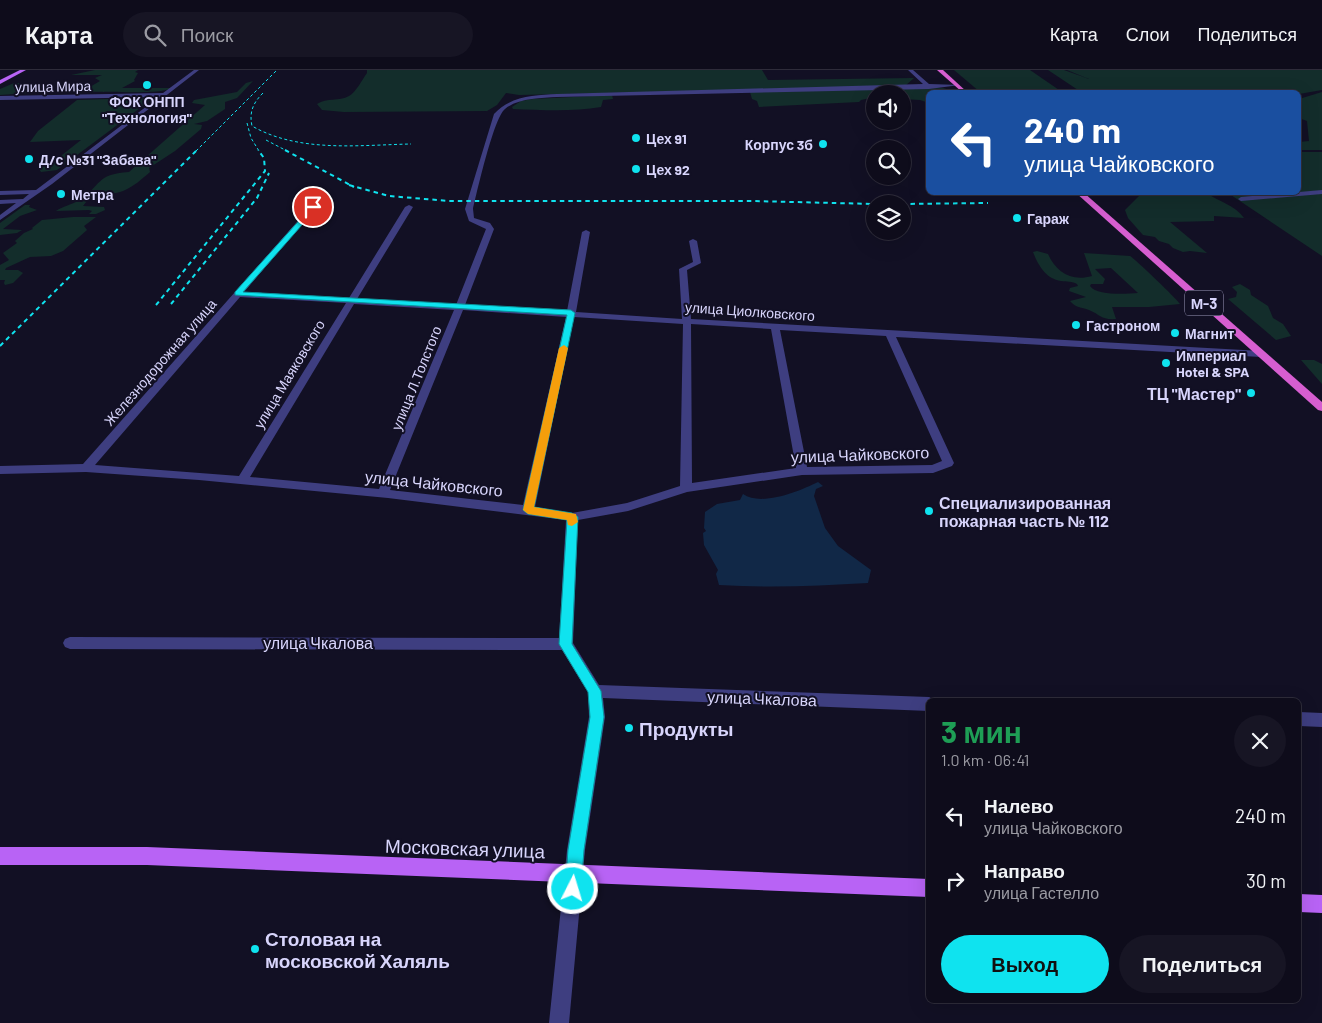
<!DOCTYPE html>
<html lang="ru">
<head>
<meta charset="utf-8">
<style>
	:root { --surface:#0e0c1b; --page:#171524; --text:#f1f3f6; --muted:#9b9ba3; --line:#2e2c3a; --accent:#0fe3ef }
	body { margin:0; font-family:Barlow,sans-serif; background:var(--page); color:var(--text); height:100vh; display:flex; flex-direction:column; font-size:19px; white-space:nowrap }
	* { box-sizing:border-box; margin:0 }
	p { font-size:16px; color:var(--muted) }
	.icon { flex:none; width:28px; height:28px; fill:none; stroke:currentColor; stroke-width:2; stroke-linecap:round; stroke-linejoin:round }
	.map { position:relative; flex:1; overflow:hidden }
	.panel { position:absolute; left:926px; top:628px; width:375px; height:305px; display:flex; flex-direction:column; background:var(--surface); border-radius:8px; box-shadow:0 5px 20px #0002,0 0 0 1px var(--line) }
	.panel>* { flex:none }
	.banner { position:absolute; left:926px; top:20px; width:375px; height:105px; border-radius:8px; box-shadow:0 5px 20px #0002,0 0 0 1px var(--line); background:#1a4fa0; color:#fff; overflow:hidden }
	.tools { position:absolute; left:866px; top:15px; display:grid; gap:10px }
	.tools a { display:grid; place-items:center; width:45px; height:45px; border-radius:50%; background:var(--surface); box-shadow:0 5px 20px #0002,0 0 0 1px var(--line); font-size:25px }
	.pin { position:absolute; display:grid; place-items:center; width:42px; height:42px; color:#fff; margin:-21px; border:2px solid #fff; border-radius:50%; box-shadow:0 1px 5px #0007 }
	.me { position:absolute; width:55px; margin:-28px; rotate:5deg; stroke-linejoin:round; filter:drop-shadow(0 0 4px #0008) }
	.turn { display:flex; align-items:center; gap:18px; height:105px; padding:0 15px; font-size:22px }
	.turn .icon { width:65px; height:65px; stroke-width:2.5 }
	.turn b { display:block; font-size:35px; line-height:42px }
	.round { display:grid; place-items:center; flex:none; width:52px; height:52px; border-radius:26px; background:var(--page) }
	.overview { display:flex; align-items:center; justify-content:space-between; height:85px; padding:0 15px }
	h1 { font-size:30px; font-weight:700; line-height:38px; color:#1e9e55 }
	.action { display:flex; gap:10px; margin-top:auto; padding:10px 15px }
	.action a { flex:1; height:58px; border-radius:30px; background:var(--accent); color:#111; font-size:20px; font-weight:700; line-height:58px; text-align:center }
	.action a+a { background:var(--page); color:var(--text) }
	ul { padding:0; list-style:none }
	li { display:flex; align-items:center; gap:15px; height:65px; padding:0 15px }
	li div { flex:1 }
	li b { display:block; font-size:19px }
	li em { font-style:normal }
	header { display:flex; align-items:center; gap:30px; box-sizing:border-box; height:70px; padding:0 25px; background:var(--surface); border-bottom:1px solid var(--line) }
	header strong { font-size:24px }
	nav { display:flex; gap:28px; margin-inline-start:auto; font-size:18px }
	.search { width:350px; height:45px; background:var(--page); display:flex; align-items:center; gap:12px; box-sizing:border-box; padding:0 18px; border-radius:28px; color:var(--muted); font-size:19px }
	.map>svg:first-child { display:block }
</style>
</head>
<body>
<header>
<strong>Карта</strong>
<div class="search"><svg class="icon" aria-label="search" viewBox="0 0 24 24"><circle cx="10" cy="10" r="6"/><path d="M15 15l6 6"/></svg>Поиск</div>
<nav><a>Карта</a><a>Слои</a><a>Поделиться</a></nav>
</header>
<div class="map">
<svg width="1322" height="953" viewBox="0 0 1322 953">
	<rect width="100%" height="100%" fill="#121024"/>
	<g fill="#132d2b" fill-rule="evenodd">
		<path d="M 95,0 L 138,0 L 135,2 L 138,3 L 134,10 L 135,11 L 122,18 L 171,18 C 161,25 103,21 87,22 L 83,21 L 100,11 L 95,8 L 102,5 L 71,5 Z"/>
		<path d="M 367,0 L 762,0 L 768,10 L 914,8 L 905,16 L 519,25 L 506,23 L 497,35 L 487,41 L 344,42 L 322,40 L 317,34 C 327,27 339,32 349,26 C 356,22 362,10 367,3 Z"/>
		<path d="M 954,0 L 1030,0 L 1062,22 L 980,22 Z"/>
		<path d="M 1048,0 L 1064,0 L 1089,9 L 1067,0 L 1322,0 L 1322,20 L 1299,24 L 1081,22 Z"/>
		<path d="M 253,11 L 237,28 L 225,32 L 225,39 L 207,51 L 194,54 L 202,55 L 201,59 L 175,81 L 149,98 L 150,102 C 142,109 133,117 123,121 C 106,127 96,119 83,136 L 104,137 L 105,140 L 96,144 L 89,144 L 92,141 L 89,140 L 56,141 C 63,136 71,135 78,131 C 102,116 95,104 129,102 L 205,35 L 192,33 L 194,30 L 237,22 L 246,13 Z"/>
		<path d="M 39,13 L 28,20 L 30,23 L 0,25 L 0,19 L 14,13 Z"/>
		<path d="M 943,18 L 956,22 L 929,22 L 929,33 L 920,30 L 903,29 L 902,24 L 875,24 L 875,27 L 861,30 L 859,32 L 759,37 L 757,31 L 752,29 L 750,22 Z"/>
		<path d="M 1322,22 L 1322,80 L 1299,80 L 1299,72 L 1309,71 L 1307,51 L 1299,48 L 1299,29 Z"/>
		<path d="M 612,25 L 613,29 L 603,30 L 601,37 C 573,42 541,40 513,39 L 512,37 L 521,31 L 533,29 Z"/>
		<path d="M 138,28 L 152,29 L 57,100 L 41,102 L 38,97 L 57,89 L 81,70 L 30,72 L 38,61 L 77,30 Z"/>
		<path d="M 1299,82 L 1322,82 L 1322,186 L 1228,123 L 1299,122 Z"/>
		<path d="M 1142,123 L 1206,123 C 1218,131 1235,135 1244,148 L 1214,146 L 1214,151 L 1170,152 L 1207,183 L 1190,181 L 1183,182 L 1173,178 L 1169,174 L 1159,171 L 1155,167 L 1143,165 L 1128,148 L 1125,140 Z"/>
		<path d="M 25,135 L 30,135 L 29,137 L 37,140 L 20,146 L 3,159 L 22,160 L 17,163 L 0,165 L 0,153 Z"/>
		<path d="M 73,147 L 96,147 L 84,156 L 87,160 L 63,181 L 51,186 L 30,187 L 6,198 L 5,200 L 18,200 L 23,203 L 13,213 L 5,215 L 4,213 L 5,210 L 0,210 L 0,195 L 9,190 L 3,183 L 17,173 L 15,171 L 24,163 L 33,159 L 32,158 L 42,150 Z"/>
		<path d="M 1037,181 L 1048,184 C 1056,202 1071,212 1092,206 L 1084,183 L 1130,186 C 1134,188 1177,229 1180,234 L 1149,237 L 1112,237 L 1116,249 C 1101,250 1101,245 1089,240 C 1081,237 1076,238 1070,231 L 1086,227 L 1069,221 L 1070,218 L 1078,216 L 1077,214 C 1072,211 1067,212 1061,211 C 1046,209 1038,195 1033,182 ZM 1111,198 L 1138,223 C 1126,224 1097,226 1090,216 L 1091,214 L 1103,214 L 1105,209 L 1095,199 Z"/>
		<path d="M 1240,214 L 1250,220 L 1251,225 L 1268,236 L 1273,248 L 1283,254 L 1291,266 L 1276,270 L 1228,229 L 1236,227 L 1237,222 L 1232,217 Z"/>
		<path d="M 1301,290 L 1314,290 L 1322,294 L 1322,314 Z"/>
	</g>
	<path fill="#112847" d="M 818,412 L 823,416 L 816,419 L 814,426 L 825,458 L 838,476 L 871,500 L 868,513 C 818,516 769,518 719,515 L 716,504 L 718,500 L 704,475 L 703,463 L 706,461 L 704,458 L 705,442 L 717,434 L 740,430 L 743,424 C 761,437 800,421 818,412 Z"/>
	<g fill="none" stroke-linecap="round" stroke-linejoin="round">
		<g fill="#3e3e80" fill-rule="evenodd">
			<path d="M 908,0 L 913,0 L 929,14 L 960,15 L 929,19 L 557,27 C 541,28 518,28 505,39 C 494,47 477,122 473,139 L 474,148 L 490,153 L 494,159 L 465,235 L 567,241 L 582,162 L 586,160 L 590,162 L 576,242 L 682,249 L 679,199 L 693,192 L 689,171 L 693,169 L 697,171 L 701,193 L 687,200 L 691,249 L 1261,281 L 1266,284 L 1261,287 L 896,267 L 954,393 L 952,396 L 933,403 L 802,405 L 687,422 L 628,441 L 578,450 L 573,573 L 599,615 L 929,627 L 935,630 L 929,630 L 929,641 L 603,628 L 605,647 L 585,780 L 569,953 L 549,953 L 567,780 L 589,647 L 588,622 L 562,580 L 70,579 L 65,577 L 63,573 L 65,569 L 70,567 L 559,568 L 566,450 L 388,428 L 199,410 L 86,402 L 0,404 L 0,396 L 83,394 L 311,136 L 317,137 L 244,222 L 349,228 L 405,137 L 409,135 L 413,137 L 357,229 L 456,235 L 486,159 L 469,151 L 465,139 L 494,44 C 510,26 535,25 557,24 L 923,14 ZM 240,227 L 346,233 L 239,406 L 95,395 ZM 354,234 L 454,240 L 379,419 L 250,407 ZM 463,240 L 566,247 L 523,435 L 390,420 ZM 574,247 L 683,254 L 680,416 L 627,433 L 572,443 L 535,437 ZM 691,254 L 771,259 L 796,398 L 692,413 ZM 780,260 L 886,266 L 942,391 L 932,395 L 807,397 Z"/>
			<path d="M 1322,120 L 1322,124 L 1241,131 L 1238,129 L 1241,127 Z"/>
			<path d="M 1299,642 L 1322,643 L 1322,657 L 1299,656 Z"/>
		</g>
		<path fill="#3e3e80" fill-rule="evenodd" d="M 194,0 L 199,0 L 52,114 L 0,150 L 0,145 L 16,133 L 0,134 L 0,130 L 23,129 L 29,124 L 0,125 L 0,121 L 36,120 L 159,27 L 0,30 L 0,26 L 163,23 Z"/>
		<g fill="#b863f5" fill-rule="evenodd">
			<path d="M 20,0 L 26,0 L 0,14 L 0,10 Z"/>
			<path d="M 0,777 L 147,777 L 929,809 L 929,827 L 147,795 L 0,795 Z"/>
			<path d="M 1299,824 L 1322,825 L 1322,843 L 1299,842 Z"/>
		</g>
		<g fill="#d65ed0" fill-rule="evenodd">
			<path d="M 937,0 L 943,0 L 967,22 L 962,22 Z"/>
			<path d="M 1075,122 L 1083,122 L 1322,332 L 1322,341 L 1318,340 Z"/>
		</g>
		<g stroke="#0fe3ef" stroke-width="1" stroke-dasharray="3 2.5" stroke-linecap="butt">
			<path d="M 263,23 C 253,33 249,42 252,56 C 299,83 359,75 411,74"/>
			<path d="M 247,53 L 251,68 L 259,81"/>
			<path d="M 266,70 L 287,81"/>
			<path d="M 196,81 L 277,0"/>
		</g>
		<g stroke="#0fe3ef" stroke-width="2" stroke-dasharray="4.5 4" stroke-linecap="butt">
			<path d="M 285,80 L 354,117"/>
			<path d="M 349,115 L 389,126 L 449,131 L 753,131 L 875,134"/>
			<path d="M 902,134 L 988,133"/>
			<path d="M 171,234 L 257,128 L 269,103"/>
			<path d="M 156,235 L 265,101 L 264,88 L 258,80"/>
			<path d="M 0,276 L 197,80"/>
		</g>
	</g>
	<path fill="#0fe3ef" stroke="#0a949b" d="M 313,135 L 316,136 L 316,139 L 243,222 L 571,240 L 575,243 L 534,437 L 572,443 L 578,447 L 572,574 L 601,621 L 604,647 L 584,780 L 581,819 L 579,825 L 573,827 L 567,825 L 565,819 L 568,780 L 590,647 L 588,622 L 559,574 L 567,450 L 528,444 L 523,440 L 567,245 L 235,225 L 235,222 Z"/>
	<path fill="#f59e0b" d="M 564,275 L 568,278 L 534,437 L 576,444 L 578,452 L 572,456 L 568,455 L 567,450 L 528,444 L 523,440 L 559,278 Z"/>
	<g fill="#0fe3ef" stroke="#121024" stroke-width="2">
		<circle cx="147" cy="15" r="5"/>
		<circle cx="636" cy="68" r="5"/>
		<circle cx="823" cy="74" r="5"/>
		<circle cx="29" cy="89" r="5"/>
		<circle cx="636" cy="99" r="5"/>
		<circle cx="61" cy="124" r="5"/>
		<circle cx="1017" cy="148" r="5"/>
		<circle cx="1076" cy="255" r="5"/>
		<circle cx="1175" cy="263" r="5"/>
		<circle cx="1166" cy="293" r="5"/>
		<circle cx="1251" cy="323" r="5"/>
		<circle cx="929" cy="441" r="5"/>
		<circle cx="629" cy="658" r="5"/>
		<circle cx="255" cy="879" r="5"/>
	</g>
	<g text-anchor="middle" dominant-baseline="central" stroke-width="4" stroke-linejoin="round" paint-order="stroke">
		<g font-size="14" fill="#d8d5fc" stroke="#121024">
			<text transform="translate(53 16) rotate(-1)">улица Мира</text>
			<text transform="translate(750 241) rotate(4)">улица Циолковского</text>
			<text transform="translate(160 292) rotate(-49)">Железнодорожная улица</text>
			<text transform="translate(289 304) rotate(-59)">улица Маяковского</text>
			<text transform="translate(416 308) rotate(-68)">улица Л.Толстого</text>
		</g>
		<g font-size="14" font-weight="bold" fill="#d8d5fc" stroke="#121024" text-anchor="start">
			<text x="147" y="31" text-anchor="middle">ФОК ОНПП<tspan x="147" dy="16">"Технология"</tspan></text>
			<text x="646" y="68">Цех 91</text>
			<text x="813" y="74" text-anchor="end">Корпус 3б</text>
			<text x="39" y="89">Д/с №31 "Забава"</text>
			<text x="646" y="99">Цех 92</text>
			<text x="71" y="124">Метра</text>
			<text x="1027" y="148">Гараж</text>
			<text x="1086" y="255">Гастроном</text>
			<text x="1185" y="263">Магнит</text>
			<text x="1176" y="285">Империал<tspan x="1176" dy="16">Hotel &amp; SPA</tspan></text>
		</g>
		<rect fill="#121024" stroke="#9d9abb" stroke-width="1" x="1185" y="220.5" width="38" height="25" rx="4"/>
		<g font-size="15" font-weight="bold" fill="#d8d5fc">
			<text x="1204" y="233">М-3</text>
		</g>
		<g font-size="16" font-weight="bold" fill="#d8d5fc" stroke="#121024" text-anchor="end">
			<text x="1241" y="323">ТЦ "Мастер"</text>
			<text x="939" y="432" text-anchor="start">Специализированная<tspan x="939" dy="18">пожарная часть № 112</tspan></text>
		</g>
		<g font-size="16" fill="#d8d5fc" stroke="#121024">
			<text transform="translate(860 384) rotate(-2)">улица Чайковского</text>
			<text transform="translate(434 413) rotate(6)">улица Чайковского</text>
			<text x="318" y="572">улица Чкалова</text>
			<text transform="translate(762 628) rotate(2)">улица Чкалова</text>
		</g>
		<g font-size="19" font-weight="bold" fill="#d8d5fc" stroke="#121024" text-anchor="start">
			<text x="639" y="658">Продукты</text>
			<text x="265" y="868">Столовая на<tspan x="265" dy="22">московской Халяль</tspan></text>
		</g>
		<g font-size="19" fill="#d8d5fc" stroke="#121024">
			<text transform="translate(465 778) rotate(2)">Московская улица</text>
		</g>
	</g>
</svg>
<div class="tools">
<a><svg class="icon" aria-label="sound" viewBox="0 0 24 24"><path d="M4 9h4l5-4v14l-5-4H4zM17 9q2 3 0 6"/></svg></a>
<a><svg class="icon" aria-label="search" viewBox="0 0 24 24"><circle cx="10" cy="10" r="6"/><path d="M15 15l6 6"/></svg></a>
<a><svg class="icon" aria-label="layers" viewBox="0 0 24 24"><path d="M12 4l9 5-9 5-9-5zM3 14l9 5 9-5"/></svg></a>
</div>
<div class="pin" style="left:313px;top:137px;background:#d93025"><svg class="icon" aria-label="arrive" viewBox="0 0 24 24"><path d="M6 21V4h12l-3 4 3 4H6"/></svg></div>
<svg class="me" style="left:573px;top:819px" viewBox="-20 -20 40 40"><circle r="17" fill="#0fe3ef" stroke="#fff" stroke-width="3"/><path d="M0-11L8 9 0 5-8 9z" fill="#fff"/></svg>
<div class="banner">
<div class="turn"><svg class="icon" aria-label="left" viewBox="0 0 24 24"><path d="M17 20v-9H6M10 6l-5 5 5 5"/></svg><div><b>240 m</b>улица Чайковского</div></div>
</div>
<section class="panel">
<div class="overview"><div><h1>3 мин</h1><p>1.0 km · 06:41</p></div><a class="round"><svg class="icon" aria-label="close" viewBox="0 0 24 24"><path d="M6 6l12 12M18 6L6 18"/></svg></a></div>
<ul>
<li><svg class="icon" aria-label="left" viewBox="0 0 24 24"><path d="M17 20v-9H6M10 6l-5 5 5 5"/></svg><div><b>Налево</b><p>улица Чайковского</p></div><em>240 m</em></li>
<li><svg class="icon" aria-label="right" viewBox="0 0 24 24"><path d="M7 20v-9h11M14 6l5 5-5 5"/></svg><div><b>Направо</b><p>улица Гастелло</p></div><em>30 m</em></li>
</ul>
<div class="action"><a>Выход</a><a>Поделиться</a></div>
</section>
</div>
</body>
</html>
